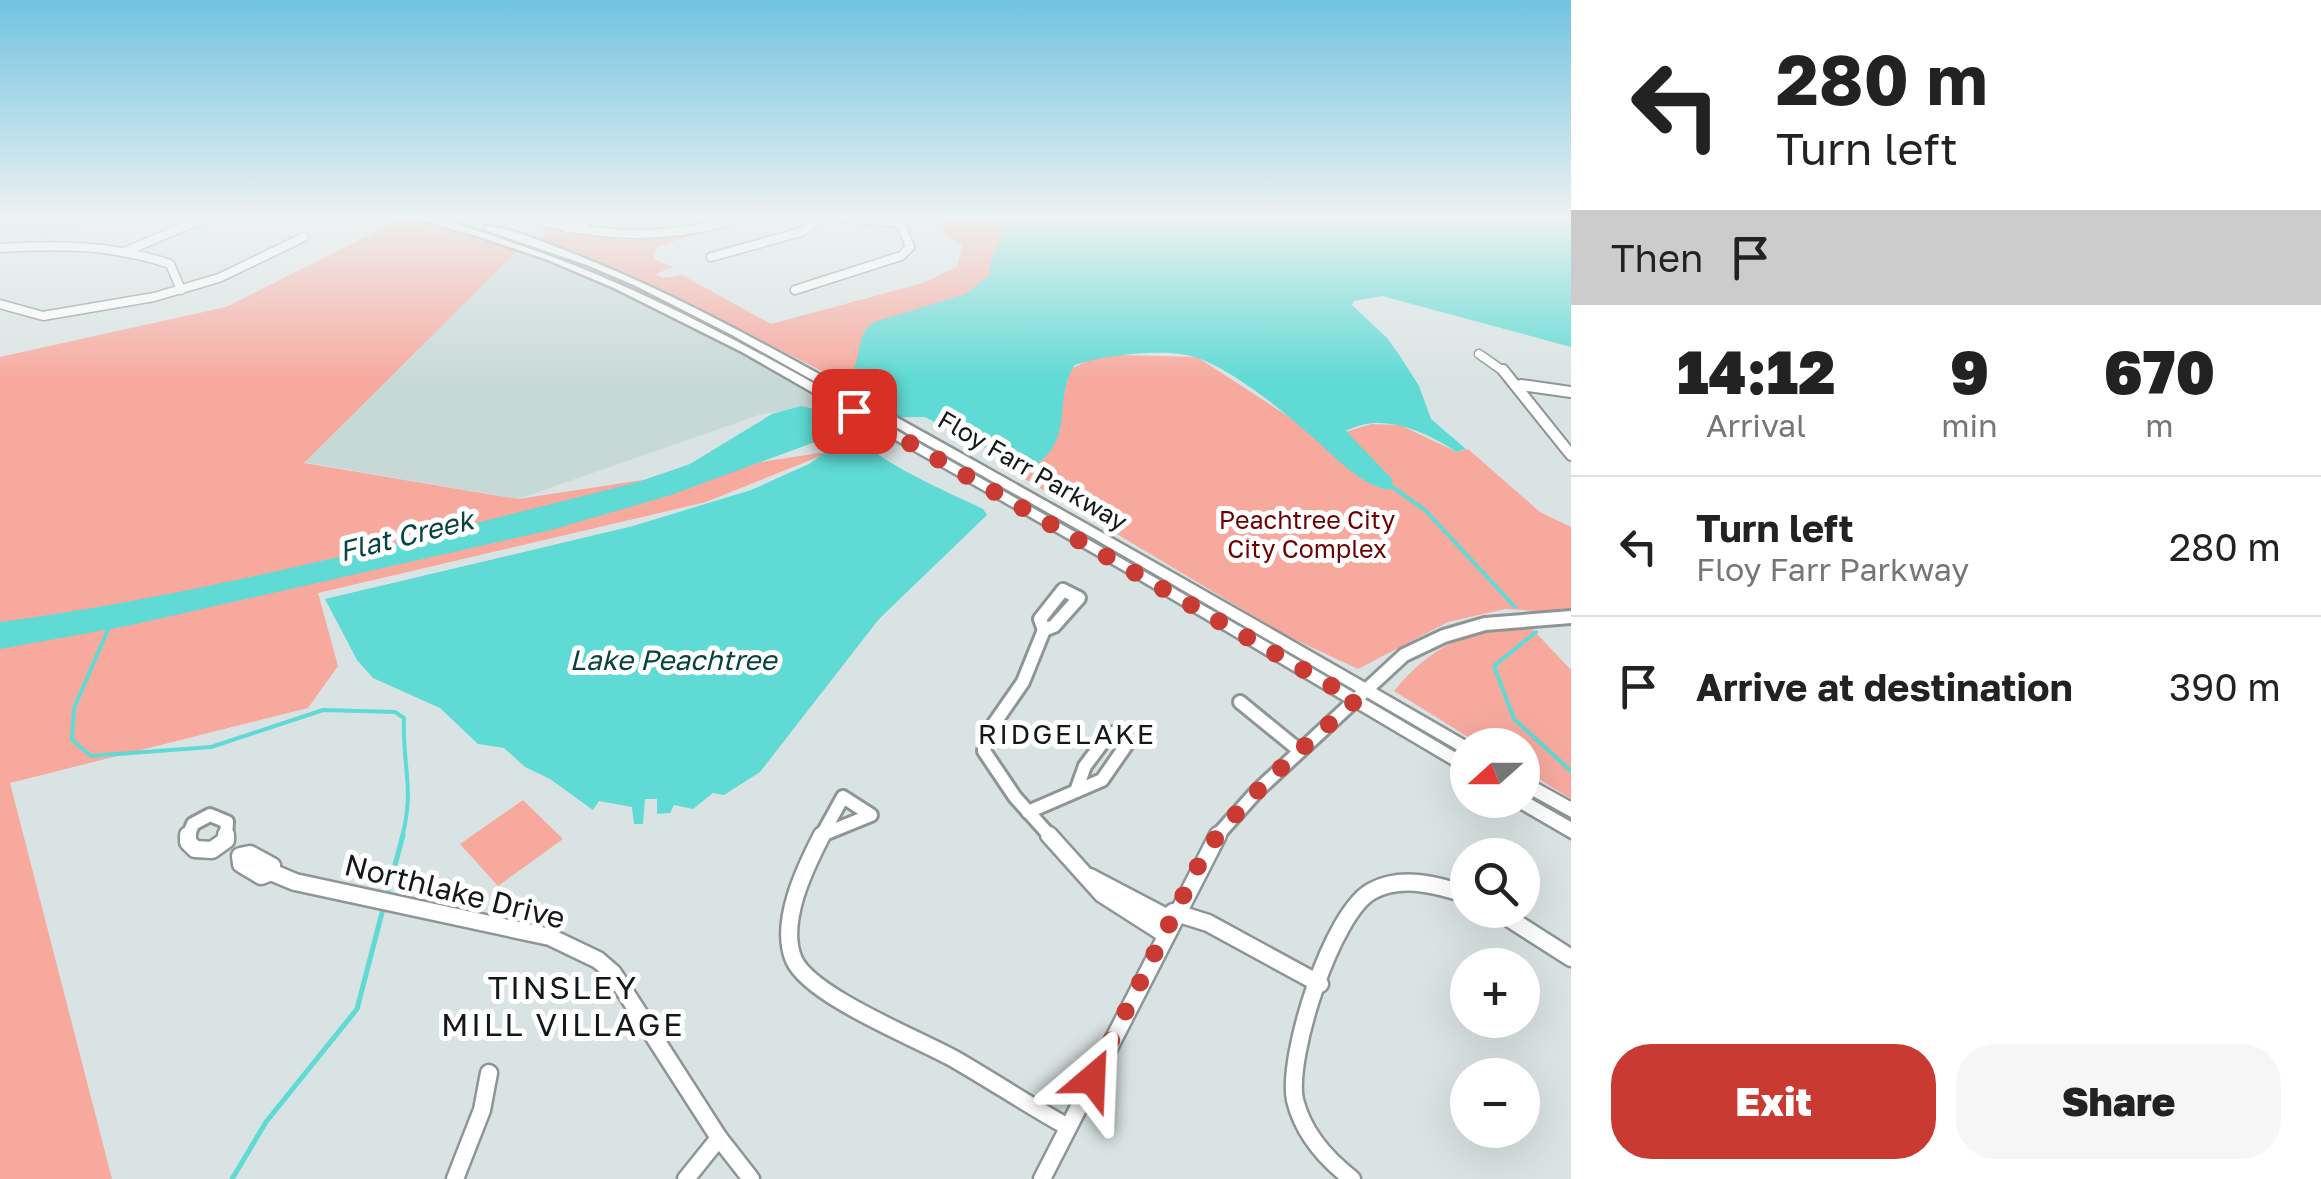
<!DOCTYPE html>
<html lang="en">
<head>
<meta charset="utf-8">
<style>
	:root { --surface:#fff; --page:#f6f6f6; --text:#222; --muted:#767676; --line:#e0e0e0; --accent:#c93b32 }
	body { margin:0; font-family:"Golos Text",sans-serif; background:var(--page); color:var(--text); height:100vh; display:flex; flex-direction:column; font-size:38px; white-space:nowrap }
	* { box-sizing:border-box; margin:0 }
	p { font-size:32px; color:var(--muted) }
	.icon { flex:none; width:55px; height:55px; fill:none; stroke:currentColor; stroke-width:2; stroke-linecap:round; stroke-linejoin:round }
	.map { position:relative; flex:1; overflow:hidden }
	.panel { display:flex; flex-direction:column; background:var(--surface); width:750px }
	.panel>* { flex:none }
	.top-card { background:#fff; color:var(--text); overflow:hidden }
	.needle { width:65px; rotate:249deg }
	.fabs { position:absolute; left:1450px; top:728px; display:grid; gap:20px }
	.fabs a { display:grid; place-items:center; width:90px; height:90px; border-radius:50%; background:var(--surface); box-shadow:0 10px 40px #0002; font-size:50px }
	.pin { position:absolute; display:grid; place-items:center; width:85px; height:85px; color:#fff; margin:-42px; border-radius:20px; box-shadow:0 5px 15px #0006 }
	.me { position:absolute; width:110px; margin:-55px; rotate:26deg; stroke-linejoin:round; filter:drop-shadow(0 0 8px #0008) }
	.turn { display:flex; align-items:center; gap:35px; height:210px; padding:0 40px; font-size:45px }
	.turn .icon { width:130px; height:130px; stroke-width:2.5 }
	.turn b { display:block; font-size:70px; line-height:85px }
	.then { display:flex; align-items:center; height:95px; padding:0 40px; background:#0003; gap:20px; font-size:38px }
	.eta { display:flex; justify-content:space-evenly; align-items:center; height:170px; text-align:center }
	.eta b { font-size:60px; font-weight:800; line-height:70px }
	.action { display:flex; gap:20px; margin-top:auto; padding:20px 40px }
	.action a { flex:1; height:115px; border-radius:40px; background:var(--accent); color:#fff; font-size:40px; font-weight:800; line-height:115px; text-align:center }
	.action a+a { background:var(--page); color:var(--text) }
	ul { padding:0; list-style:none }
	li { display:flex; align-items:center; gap:30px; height:140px; padding:0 40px; border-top:2px solid var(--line) }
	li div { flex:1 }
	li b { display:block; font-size:38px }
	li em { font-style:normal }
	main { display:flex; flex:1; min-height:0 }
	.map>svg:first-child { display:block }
</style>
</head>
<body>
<main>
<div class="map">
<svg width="1571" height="1179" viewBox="0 0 1571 1179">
	<rect width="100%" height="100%" fill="#dae3e3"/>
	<g fill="#c7d9d7">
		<path d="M 0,217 L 105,217 L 44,238 L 14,235 L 0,238 Z"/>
		<path d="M 525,243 L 631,285 L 745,342 L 837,396 L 828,404 L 762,414 L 518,499 L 303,462 Z"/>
	</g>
	<g fill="#f7a99e">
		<path d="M 405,217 L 436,217 L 525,243 L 304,463 L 518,499 L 833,451 L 706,502 L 318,593 L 338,666 L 308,708 L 10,783 L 112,1179 L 0,1179 L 0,357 L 226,307 Z"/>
		<path d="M 939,217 L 1013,217 L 996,281 L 849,385 L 663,290 L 542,240 L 546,226 L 621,239 L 717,226 L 656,248 L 654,259 L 672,267 L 656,274 L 663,278 L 682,275 L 771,324 L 923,283 L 957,267 L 962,245 L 945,235 Z"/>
		<path d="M 1118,355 L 1197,357 L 1294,420 L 1346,432 L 1371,424 L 1400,425 L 1457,452 L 1468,449 L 1540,512 L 1571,527 L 1571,613 L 1505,609 L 1448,622 L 1358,669 L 1287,636 L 1020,476 C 1076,439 1052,419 1071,369 L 1093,358 Z"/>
		<path d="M 1522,618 L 1571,670 L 1571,799 L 1523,769 L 1522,745 L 1481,745 L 1394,691 C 1433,644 1465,634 1522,618 Z"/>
		<path d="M 523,800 L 563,839 L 498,886 L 460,844 Z"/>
	</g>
	<path fill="#5fdad4" d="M 1004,217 L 1571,217 L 1571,347 L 1382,296 L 1354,301 L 1352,305 L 1387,338 L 1400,356 L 1419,386 L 1431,419 L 1466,449 L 1457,452 C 1426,432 1382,411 1346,431 L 1393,480 L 1389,490 C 1363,486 1338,460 1319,443 C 1287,414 1238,373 1198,358 C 1168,347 1104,355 1075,365 C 1051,399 1079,441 1028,470 L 925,417 L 855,418 L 850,425 C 862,457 951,493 983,509 L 987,515 L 879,619 L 760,772 L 724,795 L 713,793 L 693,809 L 674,805 L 670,813 L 657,814 L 657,799 L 645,799 L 643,824 L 634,824 L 632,807 L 599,801 L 593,810 L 550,779 L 525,767 L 504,748 L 478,744 L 440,708 L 373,678 L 357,660 L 325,599 L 633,526 L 751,490 L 809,464 L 830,449 L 815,442 L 671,495 L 551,530 L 127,626 L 0,649 L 0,622 C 216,593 427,535 638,482 L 690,464 L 772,414 L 801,406 L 824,411 L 871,389 L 853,370 C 863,351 855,336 874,322 L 966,294 L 990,274 C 988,253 1005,242 1004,217 Z"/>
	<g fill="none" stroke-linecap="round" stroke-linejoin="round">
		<g stroke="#5fdad4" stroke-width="4">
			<path d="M 1391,486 L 1425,510 L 1515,607"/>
			<path d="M 110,625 L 74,708 L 72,740 L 91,756 L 211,747 L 323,710 L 395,712 L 404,718 C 402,765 415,789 402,837"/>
			<path d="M 1536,632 L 1494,666 L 1514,719 L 1571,771"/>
		</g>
		<g stroke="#5fdad4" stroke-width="5">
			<path d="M 387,895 L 403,835"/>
			<path d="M 232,1179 L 266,1122 L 357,1009 L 383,909"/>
		</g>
		<g stroke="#8d9695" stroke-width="11">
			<g id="minor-far3">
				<path d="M 525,217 C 600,238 668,241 743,217"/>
				<path d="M 832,217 L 899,223"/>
				<path d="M 567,229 L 595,217"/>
				<path d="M 0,248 C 59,244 113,245 170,264 L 181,290"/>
				<path d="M 126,251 L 203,219"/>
				<path d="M 711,257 L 801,232 L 823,217"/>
				<path d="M 795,290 L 901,256 L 910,247 L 898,217"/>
				<path d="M 0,304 L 43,316 L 154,297 L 219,278 L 304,237"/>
				<path d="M 1479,354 L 1506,373"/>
			</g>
		</g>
		<g stroke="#8d9695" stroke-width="14">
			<g id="minor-far2">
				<path d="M 1503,370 L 1571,455"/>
				<path d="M 1521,385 L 1571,392"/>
			</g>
		</g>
		<g stroke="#8d9695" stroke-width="18">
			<g id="minor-far1">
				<path d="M 1063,590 L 1079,598 L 1054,626 L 1044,630 L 1040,619 Z"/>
				<path d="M 1044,630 L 1023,682 L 989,731 L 984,751 L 1015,797 L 1051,837"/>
				<path d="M 1240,702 L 1300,751"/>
				<path d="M 843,797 L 871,815 L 822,835 Z"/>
				<path d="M 1028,812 L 1102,780 L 1127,744 L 1114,733 L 1109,734 L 1085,766 L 1076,791"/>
				<path d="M 188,837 L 193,824 L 210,815 L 227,822 L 226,837"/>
				<path d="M 1216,837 L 1258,790 L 1404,655 L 1444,636 L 1485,624 L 1571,617"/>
			</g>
		</g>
		<g stroke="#8d9695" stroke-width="21">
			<g id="minor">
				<path d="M 188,835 L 188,842 L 195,849 L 212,850 L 226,840 L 226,835"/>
				<path d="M 822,835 C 805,868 778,923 794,960 C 811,997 919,1039 956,1060 C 994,1082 1030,1106 1068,1127"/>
				<path d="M 1049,835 L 1102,894 L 1163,933"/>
				<path d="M 250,854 L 272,866 L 271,872 L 261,876 L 241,864 L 240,856 Z"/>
				<path d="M 271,872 L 295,882 L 550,937 L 598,960 L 613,973 L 719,1138 L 751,1179"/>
				<path d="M 1090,877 L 1170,919"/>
				<path d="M 1496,910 L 1571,958"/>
				<path d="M 1173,912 L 1208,923 L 1320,984"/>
				<path d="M 455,1179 L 482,1110 L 489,1073"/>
				<path d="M 686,1179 L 719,1138"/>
				<path d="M 1042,1179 L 1218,835"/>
				<path d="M 1352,1179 C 1326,1159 1303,1133 1295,1100 C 1286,1057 1332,912 1372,891 C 1402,875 1438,885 1468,895"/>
			</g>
		</g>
		<g stroke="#8d9695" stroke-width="5">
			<g id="major">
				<path d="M 410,217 C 444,217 487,234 519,245 C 667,295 802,377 938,454 C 1115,555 1292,655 1468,760 L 1468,774 L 1130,574 L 742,352 L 614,288 L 548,260 L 480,237 Z"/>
				<path d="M 485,226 C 511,228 540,241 564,250 C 661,287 752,337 842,387 C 1053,504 1264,624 1473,745 L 1468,745 L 1468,756 L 1095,539 L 732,335 L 636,286 L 587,265 L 485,230 Z"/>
				<path d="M 1522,775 L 1571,802 L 1571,817 L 1522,790 Z"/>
				<path d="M 1522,794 L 1571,822 L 1571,838 L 1514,805 L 1511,800 L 1522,800 Z"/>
			</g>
		</g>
		<use href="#minor-far3" stroke="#fff" stroke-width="8"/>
		<use href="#minor-far2" stroke="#fff" stroke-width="10"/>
		<use href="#minor-far1" stroke="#fff" stroke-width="12"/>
		<use href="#minor" stroke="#fff" stroke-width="16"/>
		<use href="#major" fill="#fff" fill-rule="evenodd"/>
	</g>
	<linearGradient id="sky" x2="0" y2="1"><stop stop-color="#71c3e0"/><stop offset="0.57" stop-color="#eef2f2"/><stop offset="1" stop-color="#eef2f2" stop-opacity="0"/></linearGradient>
	<rect width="1571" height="382" fill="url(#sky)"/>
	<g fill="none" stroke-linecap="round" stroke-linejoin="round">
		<path stroke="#c93b32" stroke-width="18" stroke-dasharray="0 32.4" d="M 854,411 L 1356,700 C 1302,749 1246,795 1204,854 L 1092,1079"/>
	</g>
	<g text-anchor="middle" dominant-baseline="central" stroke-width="10" stroke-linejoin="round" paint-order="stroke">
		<g font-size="25" fill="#151818" stroke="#fff">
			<text transform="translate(1033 470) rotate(30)">Floy Farr Parkway</text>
		</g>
		<g font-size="25" fill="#6d0001" stroke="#fff">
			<text x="1307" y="519">Peachtree City<tspan x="1307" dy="29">City Complex</tspan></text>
		</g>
		<g font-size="28" font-style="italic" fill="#084341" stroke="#fff">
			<text transform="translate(406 535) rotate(-14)">Flat Creek</text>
			<text x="673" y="659">Lake Peachtree</text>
		</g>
		<g font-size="28" letter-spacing="2.5" fill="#151818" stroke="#fff">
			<text x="1067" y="733">RIDGELAKE</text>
		</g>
		<g font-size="30" fill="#151818" stroke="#fff">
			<text transform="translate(455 891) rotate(14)">Northlake Drive</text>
		</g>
		<g font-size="32" letter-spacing="2.5" fill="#151818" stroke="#fff">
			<text x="563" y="987">TINSLEY<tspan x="563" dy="37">MILL VILLAGE</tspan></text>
		</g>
	</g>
</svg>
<div class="fabs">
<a><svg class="needle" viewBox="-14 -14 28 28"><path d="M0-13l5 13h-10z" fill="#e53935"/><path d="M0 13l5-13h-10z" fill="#767676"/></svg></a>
<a><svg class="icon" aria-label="search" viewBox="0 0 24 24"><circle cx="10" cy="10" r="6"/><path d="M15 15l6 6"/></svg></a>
<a>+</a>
<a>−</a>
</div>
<div class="pin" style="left:854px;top:411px;background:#d93025"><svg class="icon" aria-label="arrive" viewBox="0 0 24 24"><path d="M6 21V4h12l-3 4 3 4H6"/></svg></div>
<svg class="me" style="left:1092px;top:1079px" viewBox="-20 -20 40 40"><path d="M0-17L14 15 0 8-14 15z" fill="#c93b32" stroke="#fff" stroke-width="4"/></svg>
</div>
<section class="panel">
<div class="top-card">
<div class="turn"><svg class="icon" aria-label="left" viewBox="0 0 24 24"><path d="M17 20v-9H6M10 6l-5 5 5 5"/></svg><div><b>280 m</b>Turn left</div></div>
<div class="then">Then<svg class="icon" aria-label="arrive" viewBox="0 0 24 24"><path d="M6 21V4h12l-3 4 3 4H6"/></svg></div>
</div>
<div class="eta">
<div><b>14:12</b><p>Arrival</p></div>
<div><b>9</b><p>min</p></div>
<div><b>670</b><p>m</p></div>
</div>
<ul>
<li><svg class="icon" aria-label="left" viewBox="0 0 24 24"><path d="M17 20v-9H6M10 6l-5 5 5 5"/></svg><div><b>Turn left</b><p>Floy Farr Parkway</p></div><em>280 m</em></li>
<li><svg class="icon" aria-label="arrive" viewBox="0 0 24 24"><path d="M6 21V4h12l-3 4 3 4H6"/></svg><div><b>Arrive at destination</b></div><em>390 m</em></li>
</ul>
<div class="action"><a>Exit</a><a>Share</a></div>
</section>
</main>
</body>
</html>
